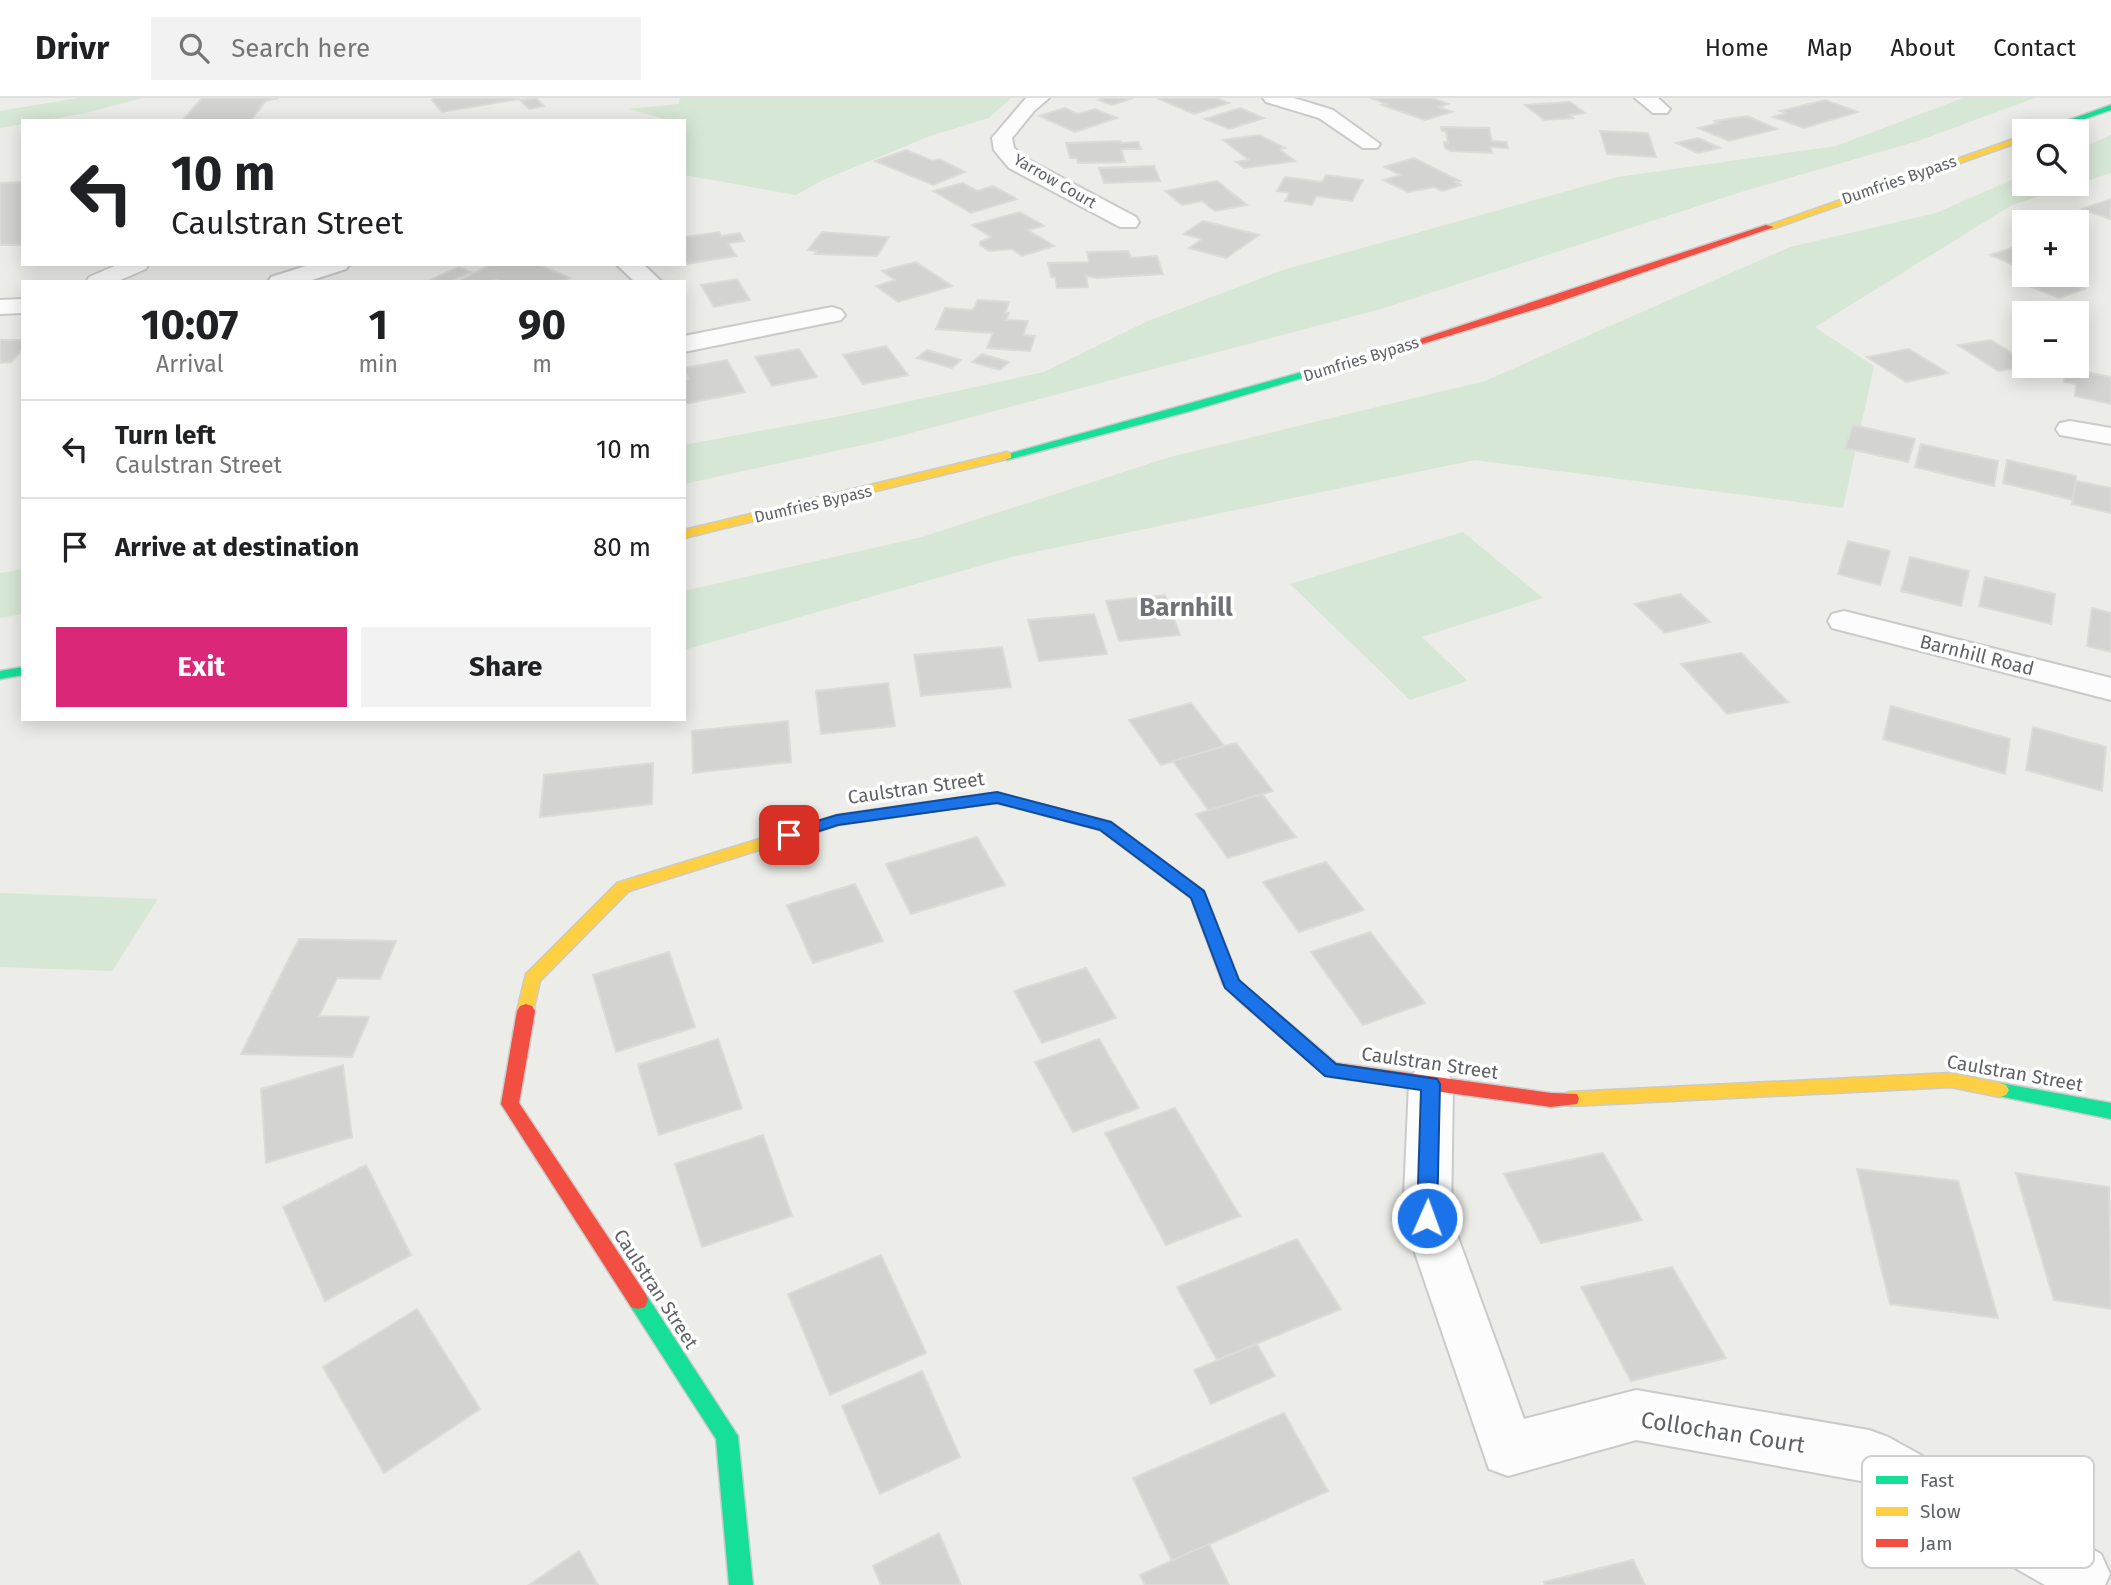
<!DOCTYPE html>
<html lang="en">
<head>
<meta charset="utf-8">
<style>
	:root { --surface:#fff; --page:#f2f2f2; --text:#202124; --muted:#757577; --line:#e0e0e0; --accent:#db2777 }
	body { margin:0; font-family:"Fira Sans",sans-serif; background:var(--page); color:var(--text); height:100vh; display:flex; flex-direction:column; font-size:26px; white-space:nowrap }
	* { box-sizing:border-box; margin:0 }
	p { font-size:23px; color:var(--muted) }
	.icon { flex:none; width:38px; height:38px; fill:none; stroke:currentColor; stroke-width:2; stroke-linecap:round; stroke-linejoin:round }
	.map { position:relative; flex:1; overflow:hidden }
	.drawer { position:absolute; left:21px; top:182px; width:665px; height:441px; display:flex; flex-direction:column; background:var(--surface); border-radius:0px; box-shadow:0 4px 18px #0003 }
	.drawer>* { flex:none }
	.banner { position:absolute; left:21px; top:21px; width:665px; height:147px; border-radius:0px; box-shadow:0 4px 18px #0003; background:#fff; color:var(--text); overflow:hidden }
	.fabs { position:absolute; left:2012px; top:21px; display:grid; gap:14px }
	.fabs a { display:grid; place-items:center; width:77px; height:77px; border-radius:0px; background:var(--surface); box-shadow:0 4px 18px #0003; font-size:35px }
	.pin { position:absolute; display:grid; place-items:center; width:60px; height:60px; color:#fff; margin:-30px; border-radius:14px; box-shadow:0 4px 10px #0006 }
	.me { position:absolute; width:77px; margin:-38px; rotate:2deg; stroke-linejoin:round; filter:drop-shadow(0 0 5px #0008) }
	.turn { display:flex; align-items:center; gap:24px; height:147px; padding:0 35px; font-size:32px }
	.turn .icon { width:91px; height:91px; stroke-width:2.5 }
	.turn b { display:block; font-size:49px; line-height:60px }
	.eta { display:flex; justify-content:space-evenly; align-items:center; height:119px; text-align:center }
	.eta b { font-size:42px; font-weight:700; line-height:49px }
	.action { display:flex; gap:14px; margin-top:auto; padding:14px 35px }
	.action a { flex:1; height:80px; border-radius:0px; background:var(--accent); color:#fff; font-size:28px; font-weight:700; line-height:80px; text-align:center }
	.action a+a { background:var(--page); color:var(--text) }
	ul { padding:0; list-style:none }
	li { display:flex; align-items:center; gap:21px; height:98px; padding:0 35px; border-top:2px solid var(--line) }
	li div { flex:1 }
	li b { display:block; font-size:26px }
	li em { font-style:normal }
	header { display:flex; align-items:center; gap:42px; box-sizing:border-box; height:98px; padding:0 35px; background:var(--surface); border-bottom:2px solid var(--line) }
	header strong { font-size:33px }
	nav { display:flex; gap:38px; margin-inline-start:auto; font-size:24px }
	.search { width:490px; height:63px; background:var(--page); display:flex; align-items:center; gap:18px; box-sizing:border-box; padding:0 24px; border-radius:0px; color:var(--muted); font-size:26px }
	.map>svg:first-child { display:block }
</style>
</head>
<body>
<header>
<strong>Drivr</strong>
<div class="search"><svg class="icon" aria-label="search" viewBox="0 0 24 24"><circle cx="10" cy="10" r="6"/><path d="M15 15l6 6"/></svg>Search here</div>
<nav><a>Home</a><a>Map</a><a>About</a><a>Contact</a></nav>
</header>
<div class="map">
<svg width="2111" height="1487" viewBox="0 0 2111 1487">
	<rect width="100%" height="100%" fill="#ecece8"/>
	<g fill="#d7e7d5">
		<path d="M 78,0 L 143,0 C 104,10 63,23 23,23 L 23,26 L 0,30 L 0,13 Z"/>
		<path d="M 680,0 L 1011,0 L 989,20 L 930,38 L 823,82 L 796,97 L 684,77 L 684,23 L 672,23 L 629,11 L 678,6 Z"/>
		<path d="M 1963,0 L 2035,0 L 1918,43 L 1741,94 L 1381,211 L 881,343 L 684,386 L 684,347 L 841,318 L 1044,274 L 1148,223 L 1283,172 L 1618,79 L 1836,48 Z"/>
		<path d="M 2111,37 L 2111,75 L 2012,107 L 1815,229 L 1874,268 L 1843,410 L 1475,362 L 1011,459 L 684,552 L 684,493 L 922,439 L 1170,359 L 1485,283 L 1790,149 L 1936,115 L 2025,76 L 2025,86 L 2077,86 L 2077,52 Z"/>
		<path d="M 1463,434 L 1543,500 L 1422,539 L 1468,583 L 1410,602 L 1290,486 Z"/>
		<path d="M 23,471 L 23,516 L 0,520 L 0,475 Z"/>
		<path d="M 0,795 L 158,801 L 112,873 L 0,869 Z"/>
	</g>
	<g fill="#d3d3d1" stroke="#dcdbd8" stroke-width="2">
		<path d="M 202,0 L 278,0 L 266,3 L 250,23 L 182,23 Z"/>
		<path d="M 434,0 L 518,0 L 519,1 L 442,14 L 432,2 Z"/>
		<path d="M 536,0 L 544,8 L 529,11 L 520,2 Z"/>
		<path d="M 1105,0 L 1133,0 L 1112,7 L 1099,2 Z"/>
		<path d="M 1157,0 L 1216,0 L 1229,5 L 1194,16 Z"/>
		<path d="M 1371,0 L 1432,0 L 1448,6 L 1439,9 L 1452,14 L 1425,22 L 1382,7 L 1387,6 Z"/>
		<path d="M 1825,2 L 1858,14 L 1804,30 L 1773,19 L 1786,15 L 1780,13 Z"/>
		<path d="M 1570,4 L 1585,15 L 1569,17 L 1573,20 L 1544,22 L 1525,7 Z"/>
		<path d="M 1065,10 L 1078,16 L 1095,11 L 1117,20 L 1075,34 L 1039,18 Z"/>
		<path d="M 1240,10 L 1264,20 L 1229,31 L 1205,21 Z"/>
		<path d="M 1747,18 L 1777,31 L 1729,43 L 1698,30 L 1719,25 L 1715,23 Z"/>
		<path d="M 1441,29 L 1489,30 L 1492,43 L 1506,44 L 1508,50 L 1490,49 L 1492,55 L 1451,53 L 1445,50 L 1444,44 L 1448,45 L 1446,33 L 1442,33 Z"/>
		<path d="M 1600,33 L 1648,35 L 1656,59 L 1607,56 Z"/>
		<path d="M 1259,37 L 1285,50 L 1279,51 L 1295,63 L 1244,70 L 1236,64 L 1249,62 L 1223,42 Z"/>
		<path d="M 1698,40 L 1720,50 L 1698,55 L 1676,45 Z"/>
		<path d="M 1120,43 L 1121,45 L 1138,44 L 1141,51 L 1121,51 L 1125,64 L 1078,65 L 1077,60 L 1070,60 L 1066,45 Z"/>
		<path d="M 906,52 L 933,63 L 939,61 L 965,74 L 933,87 L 875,63 Z"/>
		<path d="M 1414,60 L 1460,83 L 1455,84 L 1461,87 L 1442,93 L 1434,89 L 1408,94 L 1383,82 L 1401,77 L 1384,69 Z"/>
		<path d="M 1154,68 L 1160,83 L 1104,85 L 1099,70 Z"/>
		<path d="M 1326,77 L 1363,82 L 1352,103 L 1316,98 L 1312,107 L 1285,103 L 1290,95 L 1277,93 L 1285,79 L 1322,84 Z"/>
		<path d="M 1217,83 L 1247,107 L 1215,113 L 1202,103 L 1182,107 L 1165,93 Z"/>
		<path d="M 23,84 L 23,147 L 0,147 L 0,85 Z"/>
		<path d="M 962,85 L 977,93 L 993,88 L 1017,101 L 971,115 L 933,93 Z"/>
		<path d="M 2111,101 L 2110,121 L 2082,111 Z"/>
		<path d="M 1020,114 L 1044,128 L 1028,132 L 1054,148 L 1022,158 L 1012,151 L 989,153 L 980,147 L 980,144 L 991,139 L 972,127 Z"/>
		<path d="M 1203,123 L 1259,137 L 1226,160 L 1189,150 L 1202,141 L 1183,136 Z"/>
		<path d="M 719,134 L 721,138 L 740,135 L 744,143 L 728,145 L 736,158 L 685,166 L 684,139 Z"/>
		<path d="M 822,134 L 889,139 L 877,158 L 815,156 L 817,153 L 808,152 Z"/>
		<path d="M 2025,146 L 2023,171 L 1990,157 Z"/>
		<path d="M 1128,153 L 1131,160 L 1157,158 L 1163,176 L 1096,180 L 1086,178 L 1088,189 L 1057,190 L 1055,179 L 1051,179 L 1048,165 L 1089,164 L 1087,154 Z"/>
		<path d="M 916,164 L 952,188 L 898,204 L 876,188 L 895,182 L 882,173 Z"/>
		<path d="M 492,166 L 537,166 L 570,180 L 560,184 L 502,184 L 495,181 L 488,184 L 457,184 Z"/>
		<path d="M 459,169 L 471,174 L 449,184 L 430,182 Z"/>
		<path d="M 2039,177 L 2051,177 L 2085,191 L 2059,200 L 2019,184 Z"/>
		<path d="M 737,181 L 750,202 L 714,209 L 701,187 Z"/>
		<path d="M 978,202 L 1009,204 L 1005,215 L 1009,215 L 1006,222 L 1028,223 L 1023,237 L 1035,238 L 1030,253 L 987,250 L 993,235 L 936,231 L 945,210 L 973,212 Z"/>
		<path d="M 0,242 L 23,242 L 23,251 L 11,264 L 0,265 Z"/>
		<path d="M 1991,242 L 2025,263 L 2025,268 L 2028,268 L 1998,273 L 1958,247 Z"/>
		<path d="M 886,248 L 908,277 L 863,286 L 843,257 Z"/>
		<path d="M 799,251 L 817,279 L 772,288 L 755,259 Z"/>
		<path d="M 1909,251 L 1948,275 L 1906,284 L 1867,259 Z"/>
		<path d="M 927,252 L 961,262 L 952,270 L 917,260 Z"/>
		<path d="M 982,256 L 1009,264 L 1000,272 L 972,264 Z"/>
		<path d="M 727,262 L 745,294 L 684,306 L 684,282 L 689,281 L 684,270 Z"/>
		<path d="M 2065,270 L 2111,279 L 2111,306 L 2075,298 L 2076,286 L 2064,284 Z"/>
		<path d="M 1853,327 L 1915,341 L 1908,364 L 1845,350 Z"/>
		<path d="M 1921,346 L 1998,363 L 1994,388 L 1915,369 Z"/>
		<path d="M 2007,362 L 2076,378 L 2073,402 L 2003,385 Z"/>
		<path d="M 2076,383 L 2111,390 L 2111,415 L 2072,406 Z"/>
		<path d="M 1848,443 L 1890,453 L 1880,487 L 1838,476 Z"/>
		<path d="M 1910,459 L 1969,473 L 1961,508 L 1901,493 Z"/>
		<path d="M 1985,479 L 2055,496 L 2051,526 L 1979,508 Z"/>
		<path d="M 1680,496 L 1710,524 L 1665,535 L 1635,506 Z"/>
		<path d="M 1165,497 L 1180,537 L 1119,543 L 1106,503 Z"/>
		<path d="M 2092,510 L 2111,515 L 2111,554 L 2087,548 Z"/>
		<path d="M 1094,516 L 1107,556 L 1039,563 L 1028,522 Z"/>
		<path d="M 1002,549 L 1011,589 L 921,598 L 914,557 Z"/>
		<path d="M 1741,555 L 1788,604 L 1727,616 L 1681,566 Z"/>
		<path d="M 888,585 L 895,628 L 821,636 L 816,593 Z"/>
		<path d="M 1191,605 L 1224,648 L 1161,667 L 1129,622 Z"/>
		<path d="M 1891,608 L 2010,641 L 2005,676 L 1883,641 Z"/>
		<path d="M 788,623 L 791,664 L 693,675 L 692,633 Z"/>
		<path d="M 2033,629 L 2106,649 L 2102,693 L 2026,672 Z"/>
		<path d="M 1236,645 L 1273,693 L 1209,713 L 1173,663 Z"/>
		<path d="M 653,665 L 652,706 L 540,719 L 544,677 Z"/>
		<path d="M 1262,696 L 1296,739 L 1228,760 L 1196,716 Z"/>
		<path d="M 977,739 L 1005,787 L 911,816 L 886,766 Z"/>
		<path d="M 1326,764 L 1364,812 L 1299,834 L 1263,784 Z"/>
		<path d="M 855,786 L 883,843 L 813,865 L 787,807 Z"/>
		<path d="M 1370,834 L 1425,905 L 1363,927 L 1311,854 Z"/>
		<path d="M 299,841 L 396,843 L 380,881 L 337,880 L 319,918 L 369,919 L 352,959 L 241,956 Z"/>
		<path d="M 669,854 L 695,929 L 616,954 L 593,877 Z"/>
		<path d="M 1086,870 L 1116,920 L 1042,945 L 1014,893 Z"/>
		<path d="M 718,941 L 742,1010 L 659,1037 L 638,967 Z"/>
		<path d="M 1099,941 L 1139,1010 L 1073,1034 L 1035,964 Z"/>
		<path d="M 343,967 L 352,1039 L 266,1065 L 261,991 Z"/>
		<path d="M 1175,1010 L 1240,1118 L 1166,1147 L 1105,1035 Z"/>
		<path d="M 763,1037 L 792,1118 L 702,1149 L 675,1066 Z"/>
		<path d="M 1603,1055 L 1642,1122 L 1541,1145 L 1504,1076 Z"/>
		<path d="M 366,1067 L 411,1157 L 325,1203 L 283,1109 Z"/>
		<path d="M 1857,1071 L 1958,1083 L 1998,1220 L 1890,1206 Z"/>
		<path d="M 2016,1075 L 2109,1089 L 2111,1211 L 2054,1202 Z"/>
		<path d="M 1297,1141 L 1341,1211 L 1217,1262 L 1177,1189 Z"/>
		<path d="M 881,1157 L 926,1255 L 830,1297 L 788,1196 Z"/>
		<path d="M 1672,1169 L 1726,1260 L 1631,1283 L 1581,1189 Z"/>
		<path d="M 417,1211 L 480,1311 L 384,1375 L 323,1269 Z"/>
		<path d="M 1257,1246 L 1275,1278 L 1211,1306 L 1194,1272 Z"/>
		<path d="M 922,1273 L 960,1359 L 880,1396 L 842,1308 Z"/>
		<path d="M 1284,1315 L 1328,1393 L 1172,1463 L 1133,1380 Z"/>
		<path d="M 939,1435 L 961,1487 L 881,1487 L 873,1468 Z"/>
		<path d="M 1209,1446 L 1229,1487 L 1145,1487 L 1140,1477 Z"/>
		<path d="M 579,1453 L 598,1487 L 529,1487 Z"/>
		<path d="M 1633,1462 L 1645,1487 L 1545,1487 L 1544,1484 Z"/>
	</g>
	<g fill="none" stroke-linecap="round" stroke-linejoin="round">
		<g stroke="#cacaca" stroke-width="3">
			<path id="lane" d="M 119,166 L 149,166 L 146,171 L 116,184 L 86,184 L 89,179 Z"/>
		</g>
		<g stroke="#cacaca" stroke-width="4">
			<g id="street">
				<path d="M 1026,0 L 1049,0 L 1034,13 L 1012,40 L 1014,50 L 1025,60 L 1136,119 L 1139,124 L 1136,129 L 1120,129 L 1009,70 L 994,52 L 992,40 Z"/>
				<path d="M 1263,0 L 1294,0 L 1333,12 L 1380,46 L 1377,50 L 1363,50 L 1319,20 L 1266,4 Z"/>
				<path d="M 1635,0 L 1658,0 L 1670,11 L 1667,15 L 1653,15 Z"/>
				<path d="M 312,166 L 350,166 L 346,171 L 306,184 L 268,184 L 271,179 Z"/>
				<path d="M 616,166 L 643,166 L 662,184 L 635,184 Z"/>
				<path d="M 23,201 L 23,215 L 0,216 L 0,202 Z"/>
				<path d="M 832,209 L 841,212 L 845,217 L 841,222 L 684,254 L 684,238 Z"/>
				<path d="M 2070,323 L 2111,330 L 2111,346 L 2060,337 L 2056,331 L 2060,325 Z"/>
				<path d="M 1844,513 L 2111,580 L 2111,602 L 1832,530 L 1828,523 L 1832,516 Z"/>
				<path d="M 1431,968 L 1447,973 L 1453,986 L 1451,1120 L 1524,1321 L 1636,1292 L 1869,1332 L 1888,1339 L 2101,1456 L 2110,1476 L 2105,1487 L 2045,1487 L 1861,1383 L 1636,1342 L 1508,1378 L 1489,1371 L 1403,1120 L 1409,986 L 1415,973 Z"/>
			</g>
		</g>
		<g stroke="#cacac9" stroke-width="3">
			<g id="fast">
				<path d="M 2111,7 L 2111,12 L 2049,33 L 2038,33 Z"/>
				<path d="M 1385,251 L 1394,253 L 1187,314 L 1007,362 L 1001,358 Z"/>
				<path d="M 23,569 L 23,577 L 0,581 L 0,573 Z"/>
				<path d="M 997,695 L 1111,724 L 1204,793 L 1239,882 L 1253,897 L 1250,902 L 1238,902 L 1223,886 L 1191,800 L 1100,732 L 997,705 L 957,710 L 949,705 L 957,700 Z"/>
				<path d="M 2000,985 L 2111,1005 L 2111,1021 L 1994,997 L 1991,992 L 1994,987 Z"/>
				<path d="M 638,1193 L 645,1195 L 738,1338 L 753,1487 L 729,1487 L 716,1341 L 631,1209 L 628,1202 L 631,1195 Z"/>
			</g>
		</g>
		<g stroke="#cacac9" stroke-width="3">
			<g id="slow">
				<path d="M 2025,37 L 2025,42 L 1772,131 L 1764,129 Z"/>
				<path d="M 1007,354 L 1011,356 L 1011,360 L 684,440 L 684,432 Z"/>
				<path d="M 957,700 L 962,701 L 965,705 L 962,709 L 838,727 L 629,793 L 540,883 L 532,918 L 526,920 L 520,918 L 517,913 L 526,876 L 617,785 L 837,717 Z"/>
				<path d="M 1951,975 L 2000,985 L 2006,987 L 2009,992 L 2006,997 L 2000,999 L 1951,989 L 1570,1008 L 1563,1006 L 1561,1001 L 1563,996 L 1570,994 Z"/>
			</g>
		</g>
		<g stroke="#cacac9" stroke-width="3">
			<g id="jam">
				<path d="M 1766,127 L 1774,129 L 1552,206 L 1393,255 L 1384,253 Z"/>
				<path d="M 1244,890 L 1250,892 L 1336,965 L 1551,995 L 1577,996 L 1579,1001 L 1577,1006 L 1551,1009 L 1331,979 L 1325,977 L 1238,902 L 1235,897 L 1238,892 Z"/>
				<path d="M 526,906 L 532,908 L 535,913 L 519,1005 L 645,1195 L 648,1202 L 645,1209 L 638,1211 L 631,1209 L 501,1006 L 517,913 L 520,908 Z"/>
			</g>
		</g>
		<use href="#lane" fill="#fcfcfc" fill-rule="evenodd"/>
		<use href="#street" fill="#fcfcfc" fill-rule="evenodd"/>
		<use href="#fast" fill="#16e098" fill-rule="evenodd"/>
		<use href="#slow" fill="#ffcf43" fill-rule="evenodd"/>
		<use href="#jam" fill="#f24e42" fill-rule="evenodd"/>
	</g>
	<path fill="#1a73e8" stroke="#114b97" stroke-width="2" d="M 997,694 L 1111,724 L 1204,793 L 1239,882 L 1336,966 L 1437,981 L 1440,986 L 1437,1120 L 1434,1126 L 1427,1129 L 1420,1126 L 1417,1120 L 1421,992 L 1325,978 L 1225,890 L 1191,800 L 1100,732 L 997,705 L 838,727 L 789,743 L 781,737 L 784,733 L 837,717 Z"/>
	<g text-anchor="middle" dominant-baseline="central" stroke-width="7" stroke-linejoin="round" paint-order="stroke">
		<g font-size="16" fill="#5e6165" stroke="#fff">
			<text transform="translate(1899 82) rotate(-19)">Dumfries Bypass</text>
			<text transform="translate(1055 83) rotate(30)">Yarrow Court</text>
			<text transform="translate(1361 261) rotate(-17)">Dumfries Bypass</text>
			<text transform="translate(813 406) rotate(-13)">Dumfries Bypass</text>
		</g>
		<g font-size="19" fill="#5e6165" stroke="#fff">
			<text transform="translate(1977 557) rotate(14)">Barnhill Road</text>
			<text transform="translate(916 690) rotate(-8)">Caulstran Street</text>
			<text transform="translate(1430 965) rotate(8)">Caulstran Street</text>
			<text transform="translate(2015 975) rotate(10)">Caulstran Street</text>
			<text transform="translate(656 1191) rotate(57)">Caulstran Street</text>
		</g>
		<g font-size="23" fill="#5e6165" stroke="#fff">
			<text transform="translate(1723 1334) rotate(9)">Collochan Court</text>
		</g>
		<g font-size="26" font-weight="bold" fill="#6f7377" stroke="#fff">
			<text x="1186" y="509">Barnhill</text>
		</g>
	</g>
	<rect x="1862" y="1358" width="232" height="112" rx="10" fill="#fff" stroke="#cfd0d1" stroke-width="2"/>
	<rect x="1876" y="1378" width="32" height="8" fill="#16e098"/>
	<rect x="1876" y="1409" width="32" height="9" fill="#ffcf43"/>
	<rect x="1876" y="1441" width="32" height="8" fill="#f24e42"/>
	<g font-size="19" fill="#5e6165">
		<text x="1920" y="1389">Fast</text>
		<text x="1920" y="1420">Slow</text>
		<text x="1920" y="1452">Jam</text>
	</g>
</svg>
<div class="fabs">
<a><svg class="icon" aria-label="search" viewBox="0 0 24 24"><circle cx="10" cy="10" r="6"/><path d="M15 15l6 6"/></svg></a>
<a>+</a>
<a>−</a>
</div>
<div class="pin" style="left:789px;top:737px;background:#d93025"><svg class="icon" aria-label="arrive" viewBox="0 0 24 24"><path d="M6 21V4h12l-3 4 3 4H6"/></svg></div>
<svg class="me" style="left:1427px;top:1120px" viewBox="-20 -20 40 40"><circle r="17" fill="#1a73e8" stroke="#fff" stroke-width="3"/><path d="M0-11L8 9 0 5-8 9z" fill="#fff"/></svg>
<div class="banner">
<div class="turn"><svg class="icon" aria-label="left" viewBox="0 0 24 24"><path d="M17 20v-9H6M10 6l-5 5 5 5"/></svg><div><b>10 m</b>Caulstran Street</div></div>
</div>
<section class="drawer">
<div class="eta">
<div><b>10:07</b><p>Arrival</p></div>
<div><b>1</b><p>min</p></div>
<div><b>90</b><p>m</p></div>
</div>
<ul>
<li><svg class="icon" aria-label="left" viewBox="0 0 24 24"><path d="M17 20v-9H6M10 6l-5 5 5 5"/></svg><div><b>Turn left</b><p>Caulstran Street</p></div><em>10 m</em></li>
<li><svg class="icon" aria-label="arrive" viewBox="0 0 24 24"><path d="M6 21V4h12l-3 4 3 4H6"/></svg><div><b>Arrive at destination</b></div><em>80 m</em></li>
</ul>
<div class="action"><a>Exit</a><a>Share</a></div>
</section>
</div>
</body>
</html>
